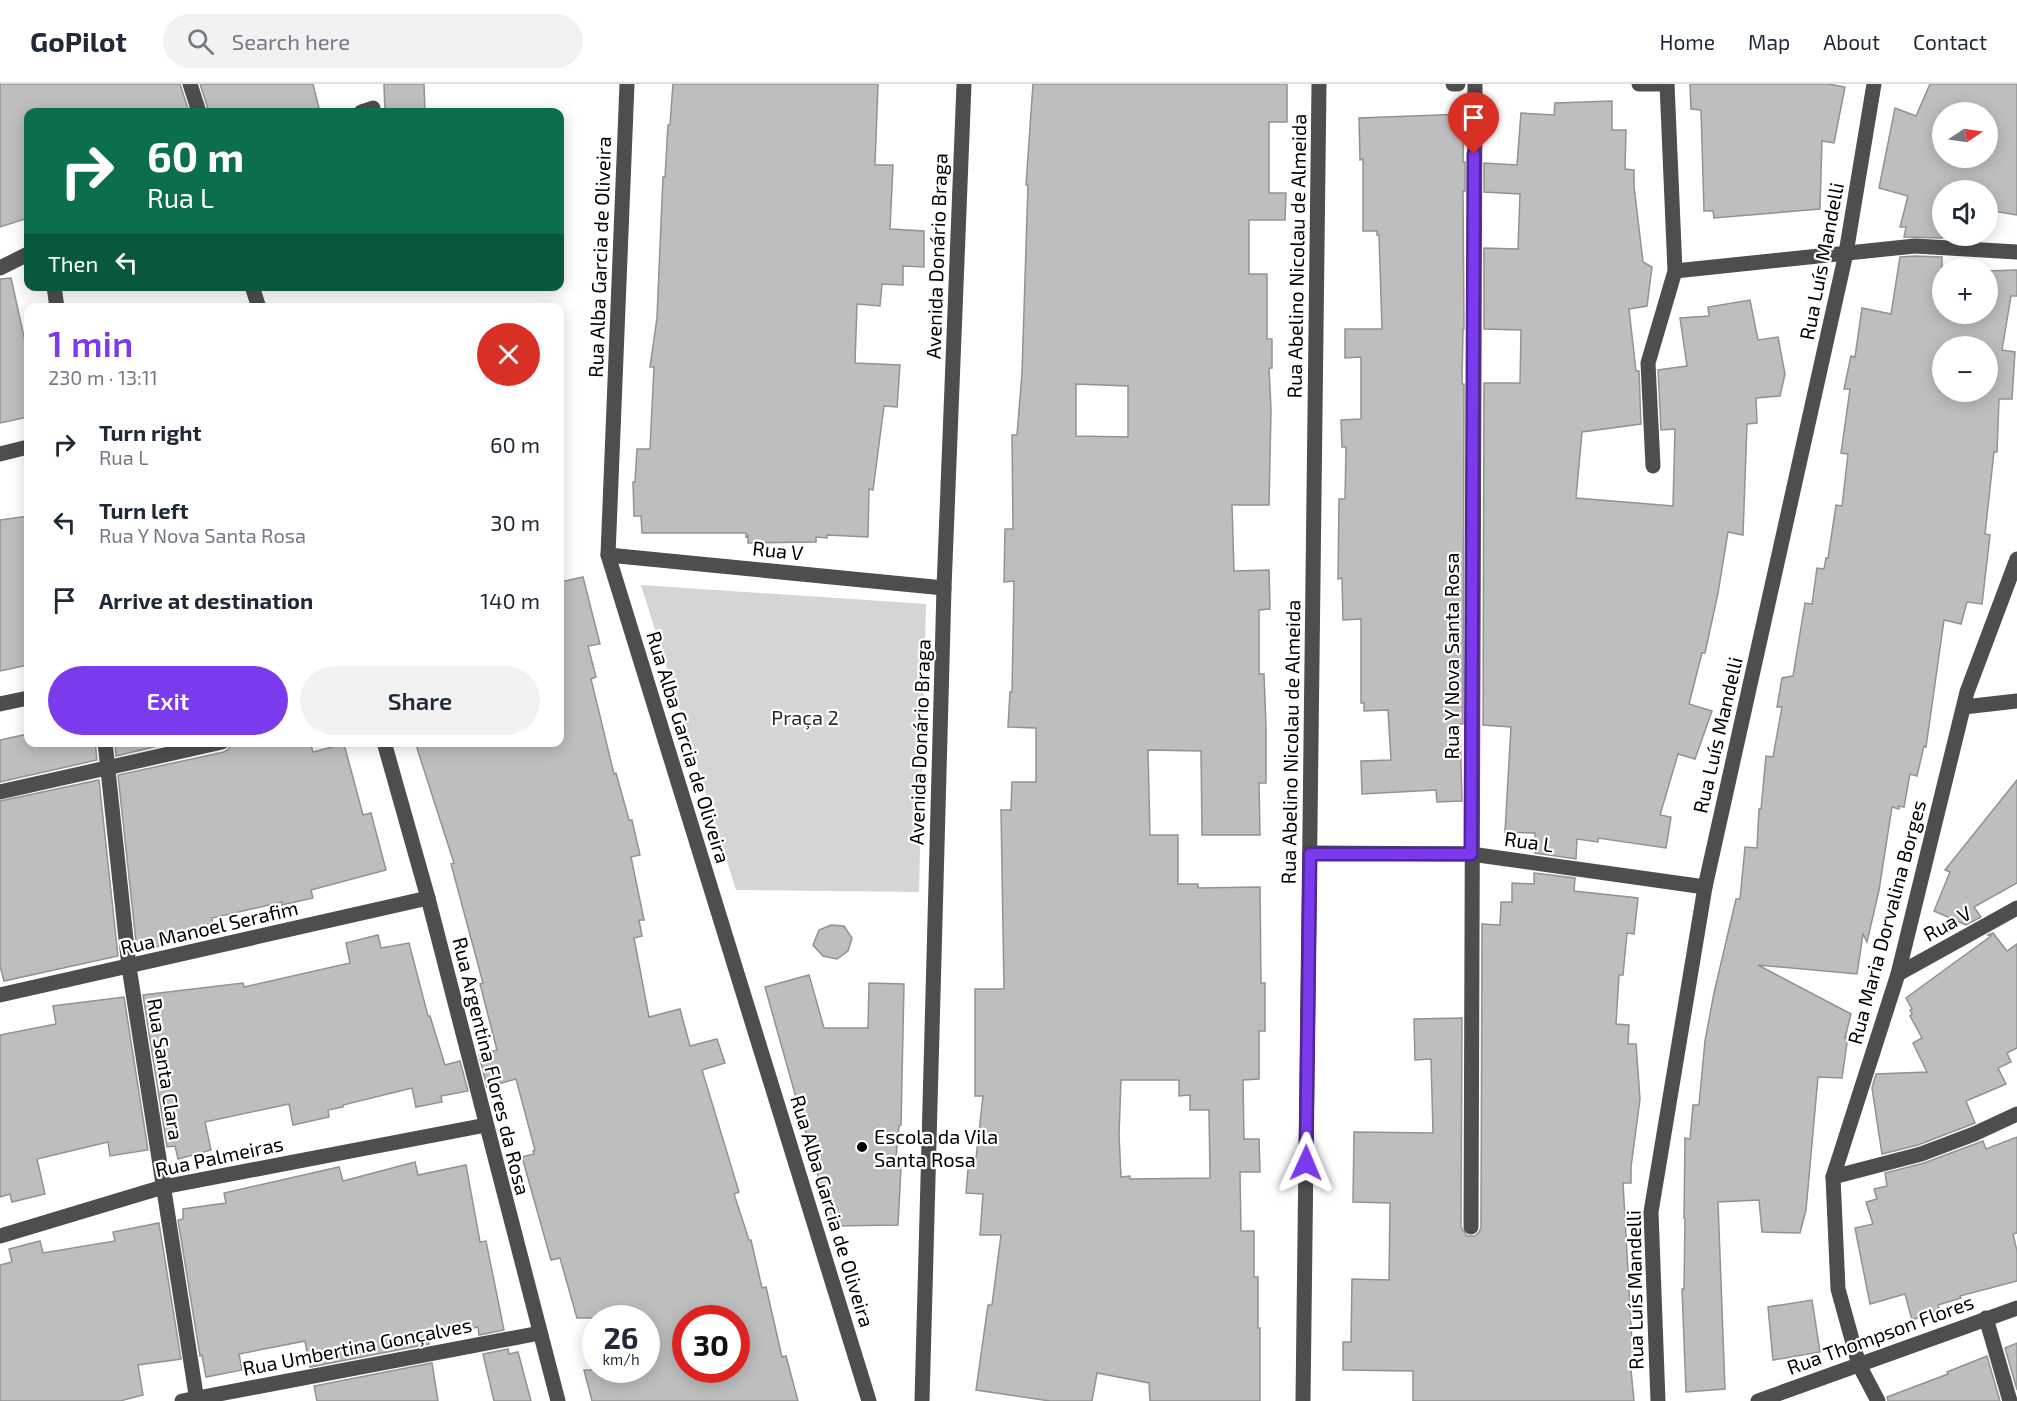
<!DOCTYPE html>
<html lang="en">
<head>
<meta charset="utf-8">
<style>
	:root { --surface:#fff; --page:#f2f2f3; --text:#1f2937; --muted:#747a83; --line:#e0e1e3; --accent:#7c3aed }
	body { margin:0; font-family:"Exo 2",sans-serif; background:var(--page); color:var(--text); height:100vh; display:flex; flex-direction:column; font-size:22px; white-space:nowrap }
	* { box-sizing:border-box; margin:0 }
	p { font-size:20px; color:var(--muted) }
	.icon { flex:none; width:33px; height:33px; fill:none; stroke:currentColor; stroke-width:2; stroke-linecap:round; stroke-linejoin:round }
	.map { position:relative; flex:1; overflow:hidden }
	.drawer { position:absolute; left:24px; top:219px; width:540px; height:444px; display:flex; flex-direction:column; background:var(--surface); border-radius:12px; box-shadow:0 3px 15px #0003 }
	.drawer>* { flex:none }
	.top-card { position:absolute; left:24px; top:24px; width:540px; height:183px; border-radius:12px; box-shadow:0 3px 15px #0003; background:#0b6e4f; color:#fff; overflow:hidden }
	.needle { width:39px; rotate:77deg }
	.controls { position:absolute; left:1932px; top:18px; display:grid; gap:12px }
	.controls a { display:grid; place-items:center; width:66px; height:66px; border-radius:50%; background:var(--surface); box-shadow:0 3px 15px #0003; font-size:30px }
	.speed { position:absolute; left:582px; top:1221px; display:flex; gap:12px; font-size:30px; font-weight:700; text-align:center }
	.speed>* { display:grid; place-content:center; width:78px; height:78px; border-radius:50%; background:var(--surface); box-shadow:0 3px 15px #0003; line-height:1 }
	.speed small { font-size:15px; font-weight:400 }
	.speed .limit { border:9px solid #d22; background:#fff; color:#111 }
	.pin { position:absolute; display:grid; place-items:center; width:51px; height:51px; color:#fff; margin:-62px -26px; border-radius:50% 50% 50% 0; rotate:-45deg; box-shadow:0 0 6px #0007 }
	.pin .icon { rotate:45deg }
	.me { position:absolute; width:66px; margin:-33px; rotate:1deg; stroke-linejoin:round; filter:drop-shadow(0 0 4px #0008) }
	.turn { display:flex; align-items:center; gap:21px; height:126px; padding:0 24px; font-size:27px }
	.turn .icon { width:78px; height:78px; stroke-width:2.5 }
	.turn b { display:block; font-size:42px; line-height:51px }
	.then { display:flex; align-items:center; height:57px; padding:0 24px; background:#0003; gap:12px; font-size:22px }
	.round { display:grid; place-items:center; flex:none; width:63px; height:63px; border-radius:32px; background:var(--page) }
	.overview { display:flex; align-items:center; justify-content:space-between; height:102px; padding:0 24px }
	h1 { font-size:36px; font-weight:600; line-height:45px; color:var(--accent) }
	.action { display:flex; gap:12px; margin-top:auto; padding:12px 24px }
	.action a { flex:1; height:69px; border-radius:36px; background:var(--accent); color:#fff; font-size:24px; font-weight:600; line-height:69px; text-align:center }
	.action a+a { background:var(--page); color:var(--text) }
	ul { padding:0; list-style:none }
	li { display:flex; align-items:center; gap:18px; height:78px; padding:0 24px }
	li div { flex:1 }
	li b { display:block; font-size:22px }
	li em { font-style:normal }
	header { display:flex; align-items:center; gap:36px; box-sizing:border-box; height:84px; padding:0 30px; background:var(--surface); border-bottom:2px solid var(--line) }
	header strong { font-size:28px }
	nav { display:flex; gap:33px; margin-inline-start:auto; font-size:21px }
	.search { width:420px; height:54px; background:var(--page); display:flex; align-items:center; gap:15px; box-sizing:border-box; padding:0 21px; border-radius:33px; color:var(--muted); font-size:22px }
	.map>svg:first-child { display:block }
</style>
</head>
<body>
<header>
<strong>GoPilot</strong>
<div class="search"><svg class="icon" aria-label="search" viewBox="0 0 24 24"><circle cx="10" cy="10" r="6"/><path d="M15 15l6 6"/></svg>Search here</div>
<nav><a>Home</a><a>Map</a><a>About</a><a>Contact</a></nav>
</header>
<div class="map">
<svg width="2017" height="1317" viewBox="0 0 2017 1317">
	<rect width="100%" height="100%" fill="#fff"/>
	<path fill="#d5d5d5" d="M 641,501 L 926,520 L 919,808 L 736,806 Z"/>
	<g fill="#bebebe" stroke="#929292" stroke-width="1.5" fill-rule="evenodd">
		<path d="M 0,0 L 180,0 L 189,28 L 28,28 L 28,134 L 0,143 Z"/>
		<path d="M 200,0 L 313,0 L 320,28 L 209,28 Z"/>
		<path d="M 384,0 L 424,0 L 425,28 L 385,28 Z"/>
		<path d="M 673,0 L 878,0 L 875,81 L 893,81 L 890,145 L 924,147 L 924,183 L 903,182 L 903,201 L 882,200 L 880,222 L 857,220 L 855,279 L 900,281 L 897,323 L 884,322 L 873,406 L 869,405 L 868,453 L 827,451 L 827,454 L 816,453 L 816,458 L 748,459 L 748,452 L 746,453 L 746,449 L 642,449 L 641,432 L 634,432 L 633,398 L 635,398 L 637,365 L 650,365 L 654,283 L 650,283 L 657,234 L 663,93 L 665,93 L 668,41 L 670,41 Z"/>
		<path d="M 1033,0 L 1287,0 L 1287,38 L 1269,38 L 1269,109 L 1286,109 L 1285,136 L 1249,136 L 1249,190 L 1267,190 L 1267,255 L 1272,255 L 1272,284 L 1269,284 L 1271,325 L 1269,421 L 1232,421 L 1234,487 L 1269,486 L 1270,525 L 1259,526 L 1259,590 L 1264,590 L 1266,643 L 1266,699 L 1259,699 L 1260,751 L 1202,751 L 1201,667 L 1148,666 L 1150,751 L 1178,751 L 1178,800 L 1198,800 L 1198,804 L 1260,803 L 1261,899 L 1265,899 L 1265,947 L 1259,947 L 1259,995 L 1243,996 L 1244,1055 L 1259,1055 L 1260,1088 L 1240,1088 L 1241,1147 L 1254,1147 L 1254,1193 L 1258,1193 L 1258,1244 L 1260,1244 L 1260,1317 L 1150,1317 L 1149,1299 L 1097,1289 L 1092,1317 L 1050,1317 L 976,1306 L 988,1221 L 992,1221 L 1001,1151 L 980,1151 L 983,1110 L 966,1109 L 969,1073 L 976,1074 L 983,1012 L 975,1012 L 975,905 L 1004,905 L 1001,726 L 1011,726 L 1012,698 L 1036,698 L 1036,644 L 1008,643 L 1010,608 L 1012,608 L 1014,497 L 1004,498 L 1005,445 L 1013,445 L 1012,351 L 1017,351 L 1022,289 L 1028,101 L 1026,101 ZM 1076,300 L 1128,302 L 1128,353 L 1076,352 ZM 1121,996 L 1179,996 L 1179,1012 L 1190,1011 L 1190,1026 L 1209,1026 L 1210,1094 L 1130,1095 L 1130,1092 L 1121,1093 L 1119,1051 Z"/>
		<path d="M 1690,0 L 1828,0 L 1845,3 L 1834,59 L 1822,57 L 1820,125 L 1714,134 L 1713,127 L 1704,127 L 1701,26 L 1691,25 Z"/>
		<path d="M 1930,0 L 2017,0 L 2017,131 L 1988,126 L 1988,106 L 1942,106 L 1942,154 L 1904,153 L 1906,143 L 1900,143 L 1908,112 L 1879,104 L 1895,24 L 1916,32 ZM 1942,28 L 1988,28 L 1988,74 L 1942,74 Z"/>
		<path d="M 1612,17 L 1612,46 L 1626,46 L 1625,85 L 1634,86 L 1634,102 L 1643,178 L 1652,183 L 1647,222 L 1629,225 L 1636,287 L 1639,287 L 1641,340 L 1582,348 L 1576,414 L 1673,422 L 1675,345 L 1661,346 L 1658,286 L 1687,282 L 1680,234 L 1709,232 L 1708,223 L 1750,216 L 1758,256 L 1778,253 L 1785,290 L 1780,312 L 1756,314 L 1757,339 L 1747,340 L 1743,451 L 1728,448 L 1718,509 L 1705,569 L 1702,569 L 1689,620 L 1712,627 L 1695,675 L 1678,670 L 1660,731 L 1671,733 L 1666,764 L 1598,754 L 1598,758 L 1577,755 L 1576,775 L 1535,769 L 1535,749 L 1505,748 L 1511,643 L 1483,641 L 1484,299 L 1520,299 L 1521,246 L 1484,245 L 1484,164 L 1518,165 L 1520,110 L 1484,108 L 1484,79 L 1517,81 L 1521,29 L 1554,31 L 1555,19 Z"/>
		<path d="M 1464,30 L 1463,78 L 1465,78 L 1465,107 L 1463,107 L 1464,245 L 1463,245 L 1462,300 L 1464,300 L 1463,640 L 1460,640 L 1462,717 L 1437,718 L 1436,706 L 1362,710 L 1361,677 L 1391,676 L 1388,626 L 1364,627 L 1364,619 L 1361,619 L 1361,535 L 1343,536 L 1342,494 L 1338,495 L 1339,415 L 1345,415 L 1346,363 L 1342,363 L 1341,336 L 1361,335 L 1361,273 L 1345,274 L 1345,245 L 1382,245 L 1379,151 L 1377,151 L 1377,147 L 1363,147 L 1363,75 L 1360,76 L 1359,34 Z"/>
		<path d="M 1915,172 L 1942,173 L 1942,230 L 1988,230 L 1988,187 L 2017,186 L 2017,212 L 2011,212 L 2002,266 L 2015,268 L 2012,315 L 1999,315 L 1997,368 L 1994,368 L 1985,450 L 1990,451 L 1982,520 L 1967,518 L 1961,540 L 1944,536 L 1926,663 L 1924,662 L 1917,692 L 1910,690 L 1904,723 L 1899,722 L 1899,725 L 1892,723 L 1879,806 L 1867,858 L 1863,850 L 1857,890 L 1758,881 L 1851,930 L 1845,954 L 1848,952 L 1842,994 L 1818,993 L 1806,1126 L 1800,1149 L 1762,1148 L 1759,1116 L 1718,1118 L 1725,1305 L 1686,1308 L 1682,1205 L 1684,1205 L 1685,1134 L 1684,1134 L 1685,1054 L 1690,1055 L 1693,1021 L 1699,1021 L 1705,957 L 1714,909 L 1736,815 L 1740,815 L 1745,763 L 1757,764 L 1759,725 L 1761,725 L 1766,672 L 1773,673 L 1782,623 L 1777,623 L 1782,594 L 1793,592 L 1805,519 L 1812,520 L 1817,484 L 1824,485 L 1826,474 L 1828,474 L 1836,421 L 1842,422 L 1848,370 L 1841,369 L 1850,305 L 1844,305 L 1851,272 L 1855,273 L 1862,224 L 1891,230 L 1900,173 ZM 1942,262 L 1988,262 L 1988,308 L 1942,308 Z"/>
		<path d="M 11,194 L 28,271 L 28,333 L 0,339 L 0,195 Z"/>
		<path d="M 28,432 L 28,581 L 0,587 L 0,436 Z"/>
		<path d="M 583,493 L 600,560 L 588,562 L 596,593 L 591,595 L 614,690 L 616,689 L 629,736 L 632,736 L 640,771 L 631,773 L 644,836 L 639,836 L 642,852 L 634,854 L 649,933 L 680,925 L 690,962 L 717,955 L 725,979 L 702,986 L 739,1108 L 734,1110 L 749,1156 L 751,1156 L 762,1204 L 766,1203 L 782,1273 L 786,1272 L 798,1317 L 592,1317 L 584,1286 L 646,1286 L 646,1234 L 577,1234 L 560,1174 L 551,1176 L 522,1073 L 534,1070 L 533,1067 L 535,1066 L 516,995 L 487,1003 L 479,971 L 497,966 L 480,900 L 483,899 L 451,780 L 454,779 L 415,658 L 560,658 L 560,498 ZM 686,1234 L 736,1234 L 736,1286 L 686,1286 Z"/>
		<path d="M 28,650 L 28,658 L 95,658 L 97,676 L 0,698 L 0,656 Z"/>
		<path d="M 115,658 L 175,658 L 116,672 Z"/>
		<path d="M 231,658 L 310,658 L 313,668 L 344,660 L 363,731 L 371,729 L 386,786 L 311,806 L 313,814 L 282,821 L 282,818 L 212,834 L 213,841 L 181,849 L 183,857 L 137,867 L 118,691 L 224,668 L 229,665 Z"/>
		<path d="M 99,696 L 118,872 L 4,897 L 0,882 L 0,717 Z"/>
		<path d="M 2017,696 L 2017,799 L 1974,823 L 1981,833 L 1966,841 L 1934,827 L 1950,788 L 1945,786 Z"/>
		<path d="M 1534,789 L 1575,794 L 1574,807 L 1638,814 L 1634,850 L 1627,849 L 1623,891 L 1619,891 L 1616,940 L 1629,941 L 1628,960 L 1636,960 L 1640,1015 L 1631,1083 L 1631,1099 L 1623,1099 L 1633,1275 L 1630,1276 L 1634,1317 L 1413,1317 L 1413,1287 L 1343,1286 L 1343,1258 L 1351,1258 L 1352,1195 L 1389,1196 L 1390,1119 L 1353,1118 L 1354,1048 L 1433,1049 L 1431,975 L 1415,976 L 1414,935 L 1462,934 L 1461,1143 L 1467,1152 L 1475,1152 L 1479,1148 L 1481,1143 L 1482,840 L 1500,841 L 1501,818 L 1512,818 L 1512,799 L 1534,800 Z"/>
		<path d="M 831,841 L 844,842 L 852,854 L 848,867 L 837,875 L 823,872 L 813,861 L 819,846 Z"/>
		<path d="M 1993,849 L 2007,867 L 2017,860 L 2017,964 L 2007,969 L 2011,978 L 1998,984 L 2006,1000 L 1966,1017 L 1975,1039 L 1918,1061 L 1882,1070 L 1872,1004 L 1876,990 L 1927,988 L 1913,959 L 1922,954 L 1910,932 L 1912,930 L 1910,926 L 1912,925 L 1906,914 L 1991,852 L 1988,851 Z"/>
		<path d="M 378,851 L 381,864 L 409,859 L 428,932 L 430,932 L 445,981 L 460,977 L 468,1007 L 441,1012 L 442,1018 L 416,1023 L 412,1004 L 343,1021 L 343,1023 L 328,1026 L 329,1033 L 293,1041 L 289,1020 L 205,1038 L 211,1066 L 178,1075 L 175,1062 L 167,1063 L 143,911 L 243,899 L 244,903 L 350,879 L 346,859 Z"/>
		<path d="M 809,891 L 824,944 L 868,944 L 869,899 L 904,900 L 901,1041 L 899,1042 L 895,1083 L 901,1084 L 898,1141 L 832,1142 L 765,903 Z"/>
		<path d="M 124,913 L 148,1066 L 110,1072 L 108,1058 L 37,1075 L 45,1110 L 12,1118 L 10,1110 L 0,1113 L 0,951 L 56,940 L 53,922 Z"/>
		<path d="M 2017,1053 L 2017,1149 L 2013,1150 L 2017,1167 L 2017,1197 L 1960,1212 L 1961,1214 L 1938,1221 L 1939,1226 L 1912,1236 L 1905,1210 L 1870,1220 L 1855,1144 L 1873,1140 L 1866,1118 L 1877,1115 L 1874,1105 L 1887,1102 L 1885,1089 L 1924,1079 L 1983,1057 L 1986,1065 Z"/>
		<path d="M 415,1078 L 418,1091 L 466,1081 L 480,1158 L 486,1157 L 504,1246 L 479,1251 L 478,1243 L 428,1254 L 429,1260 L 310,1283 L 305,1257 L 239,1270 L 242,1286 L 206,1293 L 202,1271 L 200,1272 L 178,1136 L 183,1135 L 183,1125 L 226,1119 L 224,1109 L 339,1083 L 343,1097 Z"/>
		<path d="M 159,1139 L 181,1275 L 138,1281 L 143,1311 L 120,1317 L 0,1317 L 0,1181 L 12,1178 L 9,1165 L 40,1157 L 43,1169 L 115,1157 L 113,1148 Z"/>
		<path d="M 1812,1216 L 1820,1268 L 1773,1276 L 1768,1223 Z"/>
		<path d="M 2017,1259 L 2017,1306 L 2005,1264 Z"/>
		<path d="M 508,1265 L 509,1270 L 518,1268 L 531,1317 L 494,1317 L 483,1270 Z"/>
		<path d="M 1987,1272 L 2000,1317 L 1888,1317 L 1887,1313 L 1948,1290 L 1947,1288 Z"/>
		<path d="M 432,1279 L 438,1317 L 317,1317 L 314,1302 Z"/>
	</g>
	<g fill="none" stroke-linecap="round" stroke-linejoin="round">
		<g stroke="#4e4e4e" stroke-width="15">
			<path d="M 190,0 L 199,28"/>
			<path d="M 627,0 L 608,471 L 869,1317"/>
			<path d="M 1453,0 L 1458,0"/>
			<path d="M 1639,0 L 1667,0"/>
			<path d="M 361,28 L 373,24"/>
			<path d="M 0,184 L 28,170"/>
			<path d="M 1675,187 L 1915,162 L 2017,168"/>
			<path d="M 54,202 L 57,224"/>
			<path d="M 252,202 L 259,224"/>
			<path d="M 0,370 L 28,363"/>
			<path d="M 1653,382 L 1648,279 L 1675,187 L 1667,0"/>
			<path d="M 608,471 L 944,504"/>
			<path d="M 0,620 L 28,614"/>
			<path d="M 1964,623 L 2017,617"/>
			<path d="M 105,658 L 129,883 L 197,1317"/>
			<path d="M 384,658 L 428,814 L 558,1317"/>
			<path d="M 0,708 L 222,658"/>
			<path d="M 1310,769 L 1471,770 L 1705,803"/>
			<path d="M 1898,890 L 2017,824"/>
			<path d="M 0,911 L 428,814"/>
			<path d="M 1833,1093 L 1921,1070 L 1974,1050 L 2017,1030"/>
			<path d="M 1471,1143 L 1475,0"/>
			<path d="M 0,1152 L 163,1103 L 486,1041"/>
			<path d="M 1986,1234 L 2010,1317"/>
			<path d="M 182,1317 L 540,1249"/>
			<path d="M 922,1317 L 944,504 L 964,0"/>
			<path d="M 1303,1317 L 1319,0"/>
			<path d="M 1658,1317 L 1651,1128 L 1705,803 L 1846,169 L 1874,0"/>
			<path d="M 1758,1317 L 2017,1224"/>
			<path d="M 1878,1317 L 1859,1281 L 1838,1205 L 1833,1093 L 1898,890 L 1967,608 L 2017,475"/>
		</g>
	</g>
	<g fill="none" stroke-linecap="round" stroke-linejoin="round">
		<g stroke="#51269a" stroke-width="15">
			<path id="route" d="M 1306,1079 L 1310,770 L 1471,770 L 1474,70"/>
		</g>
		<use href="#route" stroke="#7c3aed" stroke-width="10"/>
	</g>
	<circle fill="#000" stroke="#fff" stroke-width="2" cx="862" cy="1063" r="6"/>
	<g text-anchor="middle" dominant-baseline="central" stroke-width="4.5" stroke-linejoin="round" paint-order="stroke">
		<g font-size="20" fill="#000" stroke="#fff">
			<text transform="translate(936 172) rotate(-88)">Avenida Donário Braga</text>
			<text transform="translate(1296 172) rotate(-89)">Rua Abelino Nicolau de Almeida</text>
			<text transform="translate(599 173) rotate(-88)">Rua Alba Garcia de Oliveira</text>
			<text transform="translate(1821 177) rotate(-79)">Rua Luís Mandelli</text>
			<text transform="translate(778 466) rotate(6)">Rua V</text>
			<text transform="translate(1451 572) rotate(-90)">Rua Y Nova Santa Rosa</text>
			<text transform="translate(1717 651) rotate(-77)">Rua Luís Mandelli</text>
			<text transform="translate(919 658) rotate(-88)">Avenida Donário Braga</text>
			<text transform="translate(1290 658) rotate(-89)">Rua Abelino Nicolau de Almeida</text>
			<text transform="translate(689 663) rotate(73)">Rua Alba Garcia de Oliveira</text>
			<text transform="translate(1529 757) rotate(8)">Rua L</text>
			<text transform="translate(1886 838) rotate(-75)">Rua Maria Dorvalina Borges</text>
			<text transform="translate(1947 839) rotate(-29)">Rua V</text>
			<text transform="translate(209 843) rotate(-13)">Rua Manoel Serafim</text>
			<text transform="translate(492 982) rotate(76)">Rua Argentina Flores da Rosa</text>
			<text transform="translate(166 985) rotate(81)">Rua Santa Clara</text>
			<text transform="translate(219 1072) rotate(-12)">Rua Palmeiras</text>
			<text transform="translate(833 1127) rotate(73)">Rua Alba Garcia de Oliveira</text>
			<text transform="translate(1634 1206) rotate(-91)">Rua Luís Mandelli</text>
			<text transform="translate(1880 1250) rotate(-20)">Rua Thompson Flores</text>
			<text transform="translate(357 1262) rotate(-11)">Rua Umbertina Gonçalves</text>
		</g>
		<g font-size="20" fill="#2c2c2c" stroke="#fff">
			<text x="805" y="633">Praça 2</text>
		</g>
		<g font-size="20" fill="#000" stroke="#fff" text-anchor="start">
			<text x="874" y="1052">Escola da Vila<tspan x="874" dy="23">Santa Rosa</tspan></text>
		</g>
	</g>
</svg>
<div class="controls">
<a><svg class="needle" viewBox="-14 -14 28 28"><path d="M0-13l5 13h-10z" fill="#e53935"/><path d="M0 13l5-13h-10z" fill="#747a83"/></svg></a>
<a><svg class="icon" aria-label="sound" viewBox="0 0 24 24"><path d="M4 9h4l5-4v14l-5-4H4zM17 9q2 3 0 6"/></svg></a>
<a>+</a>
<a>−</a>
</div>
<div class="speed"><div>26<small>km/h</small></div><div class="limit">30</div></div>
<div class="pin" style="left:1474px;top:70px;background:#d93025"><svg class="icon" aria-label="arrive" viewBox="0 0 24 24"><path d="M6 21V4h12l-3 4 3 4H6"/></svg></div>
<svg class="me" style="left:1306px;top:1079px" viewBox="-20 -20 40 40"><path d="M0-17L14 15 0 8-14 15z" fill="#7c3aed" stroke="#fff" stroke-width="4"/></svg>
<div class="top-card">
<div class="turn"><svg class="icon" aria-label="right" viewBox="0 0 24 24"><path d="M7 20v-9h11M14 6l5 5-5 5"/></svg><div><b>60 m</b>Rua L</div></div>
<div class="then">Then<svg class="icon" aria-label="left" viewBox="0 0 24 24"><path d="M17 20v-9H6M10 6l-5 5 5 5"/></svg></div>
</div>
<section class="drawer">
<div class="overview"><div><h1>1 min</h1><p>230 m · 13:11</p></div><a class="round" style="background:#d93025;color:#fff"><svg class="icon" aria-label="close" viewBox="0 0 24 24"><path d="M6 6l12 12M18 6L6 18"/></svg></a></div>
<ul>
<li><svg class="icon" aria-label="right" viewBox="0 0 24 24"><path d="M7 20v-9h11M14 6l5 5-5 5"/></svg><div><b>Turn right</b><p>Rua L</p></div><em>60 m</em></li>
<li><svg class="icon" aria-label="left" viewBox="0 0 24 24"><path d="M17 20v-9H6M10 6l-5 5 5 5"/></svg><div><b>Turn left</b><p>Rua Y Nova Santa Rosa</p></div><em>30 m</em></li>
<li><svg class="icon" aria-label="arrive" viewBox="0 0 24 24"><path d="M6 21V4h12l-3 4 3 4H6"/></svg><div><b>Arrive at destination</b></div><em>140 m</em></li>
</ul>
<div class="action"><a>Exit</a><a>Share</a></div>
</section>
</div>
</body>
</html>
